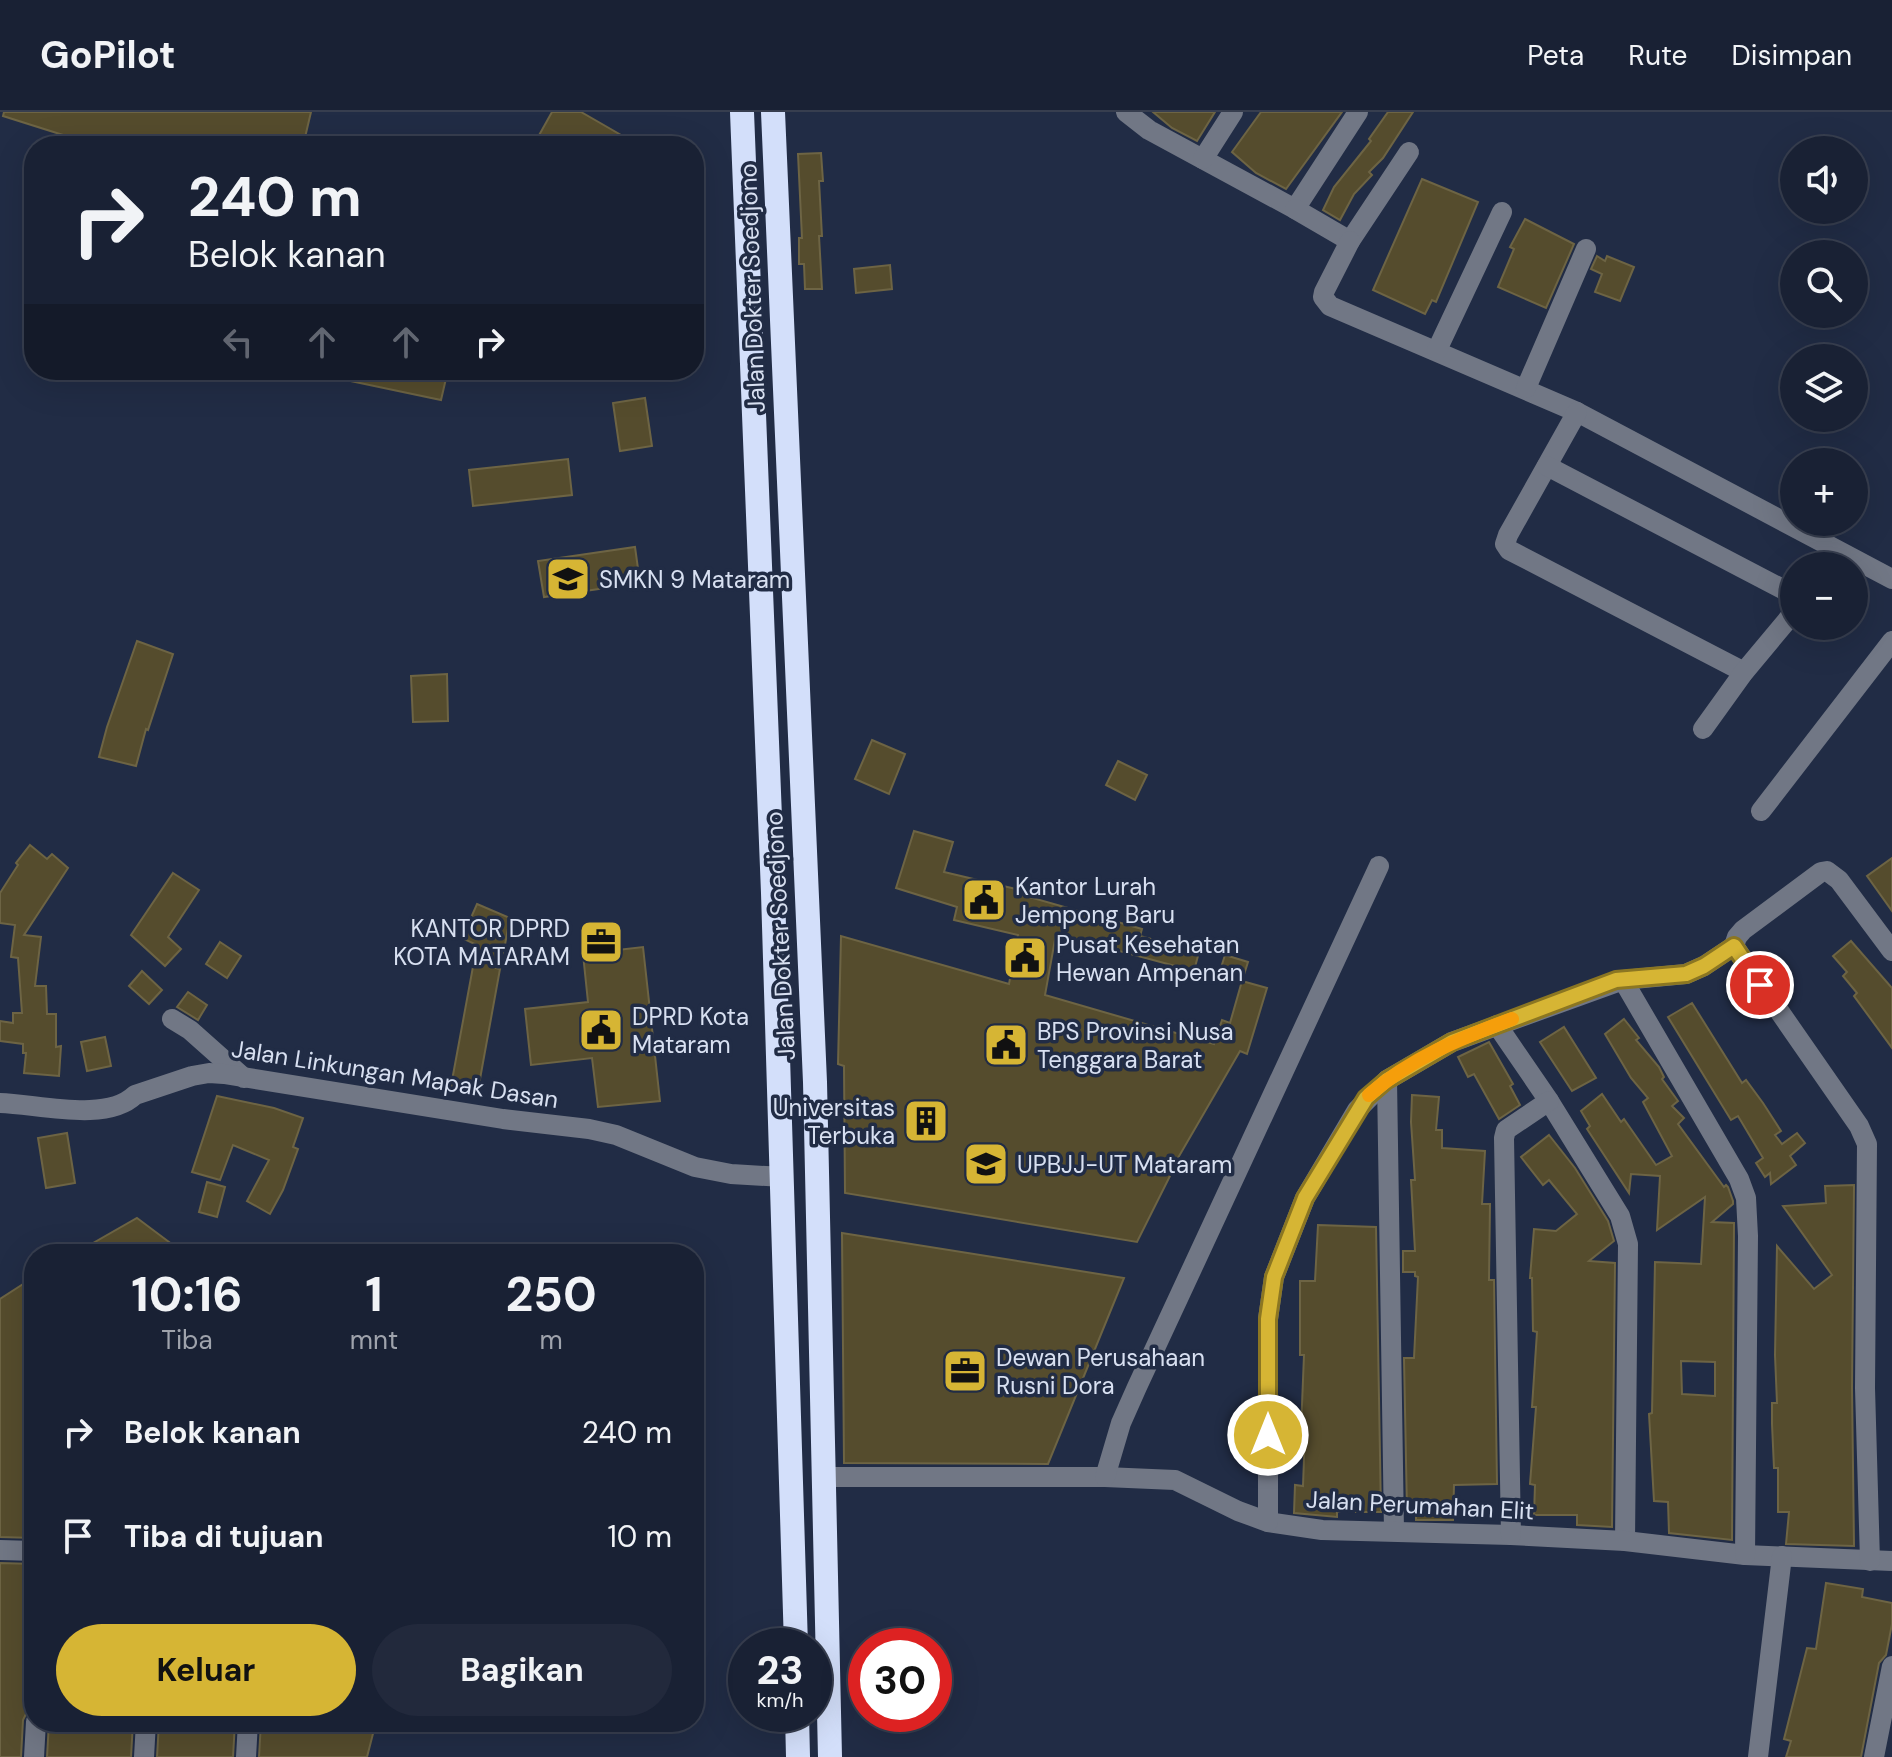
<!DOCTYPE html>
<html lang="id">
<head>
<meta charset="utf-8">
<style>
	:root { --surface:#192134; --page:#22293c; --text:#f1f3f6; --muted:#9fa3ac; --line:#373e4f; --accent:#d6b534 }
	body { margin:0; font-family:"DM Sans",sans-serif; background:var(--page); color:var(--text); height:100vh; display:flex; flex-direction:column; font-size:30px; white-space:nowrap }
	* { box-sizing:border-box; margin:0 }
	p { font-size:26px; color:var(--muted) }
	.icon { flex:none; width:44px; height:44px; fill:none; stroke:currentColor; stroke-width:2; stroke-linecap:round; stroke-linejoin:round }
	.map { position:relative; flex:1; overflow:hidden }
	.drawer { position:absolute; left:24px; top:1132px; width:680px; height:488px; display:flex; flex-direction:column; background:var(--surface); border-radius:32px; box-shadow:0 8px 32px #0002,0 0 0 2px var(--line) }
	.drawer>* { flex:none }
	.guide { position:absolute; left:24px; top:24px; width:680px; height:244px; border-radius:32px; box-shadow:0 8px 32px #0002,0 0 0 2px var(--line); background:#192134; color:var(--text); overflow:hidden }
	.fabs { position:absolute; left:1780px; top:24px; display:grid; gap:16px }
	.fabs a { display:grid; place-items:center; width:88px; height:88px; border-radius:50%; background:var(--surface); box-shadow:0 8px 32px #0002,0 0 0 2px var(--line); font-size:40px }
	.speed { position:absolute; left:728px; top:1516px; display:flex; gap:16px; font-size:40px; font-weight:700; text-align:center }
	.speed>* { display:grid; place-content:center; width:104px; height:104px; border-radius:50%; background:var(--surface); box-shadow:0 8px 32px #0002,0 0 0 2px var(--line); line-height:1 }
	.speed small { font-size:20px; font-weight:400 }
	.speed .limit { border:12px solid #d22; background:#fff; color:#111 }
	.pin { position:absolute; display:grid; place-items:center; width:68px; height:68px; color:#fff; margin:-34px; border:4px solid #fff; border-radius:50%; box-shadow:0 2px 8px #0007 }
	.me { position:absolute; width:88px; margin:-44px; rotate:0deg; stroke-linejoin:round; filter:drop-shadow(0 0 6px #0008) }
	.turn { display:flex; align-items:center; gap:28px; height:168px; padding:0 32px; font-size:36px }
	.turn .icon { width:104px; height:104px; stroke-width:2.5 }
	.turn b { display:block; font-size:56px; line-height:68px }
	.lanes { display:flex; align-items:center; height:76px; padding:0 32px; background:#0003; justify-content:center; gap:40px; direction:ltr }
	.lanes .off { opacity:.35 }
	.eta { display:flex; justify-content:space-evenly; align-items:center; height:136px; text-align:center }
	.eta b { font-size:48px; font-weight:700; line-height:56px }
	.button { display:flex; gap:16px; margin-top:auto; padding:16px 32px }
	.button a { flex:1; height:92px; border-radius:48px; background:var(--accent); color:#111; font-size:32px; font-weight:700; line-height:92px; text-align:center }
	.button a+a { background:var(--page); color:var(--text) }
	ul { padding:0; list-style:none }
	li { display:flex; align-items:center; gap:24px; height:104px; padding:0 32px }
	li div { flex:1 }
	li b { display:block; font-size:30px }
	li em { font-style:normal }
	header { display:flex; align-items:center; gap:48px; box-sizing:border-box; height:112px; padding:0 40px; background:var(--surface); border-bottom:2px solid var(--line) }
	header strong { font-size:38px }
	nav { display:flex; gap:44px; margin-inline-start:auto; font-size:28px }
	.map>svg:first-child { display:block }
</style>
</head>
<body>
<header>
<strong>GoPilot</strong>
<nav><a>Peta</a><a>Rute</a><a>Disimpan</a></nav>
</header>
<div class="map">
<svg width="1892" height="1645" viewBox="0 0 1892 1645">
	<rect width="100%" height="100%" fill="#212c45"/>
	<g fill="#554c2d" stroke="#6d6444" stroke-width="2" fill-rule="evenodd">
		<path d="M 4,0 L 311,0 L 303,34 L 81,34 L 82,29 L 3,4 Z"/>
		<path d="M 552,0 L 581,0 L 640,34 L 533,34 Z"/>
		<path d="M 1153,0 L 1215,0 L 1197,29 L 1172,16 Z"/>
		<path d="M 1261,0 L 1342,0 L 1286,77 L 1256,61 L 1232,40 Z"/>
		<path d="M 1388,0 L 1413,0 L 1383,46 L 1369,60 L 1372,63 L 1354,82 L 1340,108 L 1323,98 L 1334,75 L 1371,29 L 1369,27 Z"/>
		<path d="M 821,41 L 823,69 L 819,69 L 822,124 L 819,124 L 822,177 L 805,177 L 804,152 L 799,152 L 799,126 L 802,126 L 798,42 Z"/>
		<path d="M 1422,67 L 1478,90 L 1436,190 L 1432,188 L 1425,202 L 1373,178 Z"/>
		<path d="M 1525,107 L 1574,132 L 1546,196 L 1498,175 L 1514,137 L 1510,135 Z"/>
		<path d="M 1597,144 L 1605,149 L 1607,144 L 1634,155 L 1620,189 L 1595,180 L 1602,162 L 1591,157 Z"/>
		<path d="M 890,153 L 892,177 L 856,181 L 854,157 Z"/>
		<path d="M 337,258 L 448,258 L 441,288 L 336,266 Z"/>
		<path d="M 645,286 L 652,334 L 620,339 L 613,291 Z"/>
		<path d="M 568,347 L 572,383 L 473,394 L 469,358 Z"/>
		<path d="M 635,435 L 640,471 L 544,485 L 538,449 Z"/>
		<path d="M 137,529 L 173,542 L 148,618 L 146,617 L 136,654 L 99,645 L 107,615 Z"/>
		<path d="M 447,562 L 448,609 L 413,610 L 411,564 Z"/>
		<path d="M 872,628 L 905,642 L 889,682 L 855,667 Z"/>
		<path d="M 1118,649 L 1147,663 L 1135,688 L 1106,673 Z"/>
		<path d="M 914,719 L 953,730 L 944,760 L 1016,777 L 1015,781 L 1142,817 L 1140,824 L 1199,840 L 1194,859 L 1056,822 L 1045,883 L 1214,932 L 1222,908 L 1230,911 L 1242,869 L 1267,876 L 1247,942 L 1240,939 L 1171,1058 L 1173,1058 L 1137,1130 L 845,1081 L 844,954 L 838,952 L 841,824 L 1009,872 L 1018,823 L 954,808 L 957,795 L 896,776 Z"/>
		<path d="M 30,733 L 47,747 L 52,742 L 68,756 L 24,823 L 41,825 L 35,874 L 46,874 L 47,902 L 56,902 L 56,935 L 61,934 L 59,964 L 24,961 L 26,941 L 23,941 L 23,932 L 0,929 L 0,909 L 13,911 L 13,901 L 22,901 L 18,846 L 11,845 L 15,813 L 0,811 L 0,781 L 18,753 L 16,751 Z"/>
		<path d="M 1892,746 L 1892,799 L 1867,764 Z"/>
		<path d="M 173,761 L 199,778 L 168,825 L 181,837 L 165,854 L 131,823 Z"/>
		<path d="M 477,792 L 510,806 L 504,838 L 496,856 L 500,857 L 478,978 L 451,974 L 477,833 L 462,826 Z"/>
		<path d="M 1851,829 L 1892,876 L 1892,936 L 1854,884 L 1857,881 L 1843,864 L 1847,860 L 1833,844 Z"/>
		<path d="M 220,830 L 241,844 L 227,866 L 206,852 Z"/>
		<path d="M 643,835 L 660,989 L 598,995 L 592,946 L 531,953 L 525,897 L 588,890 L 583,842 Z"/>
		<path d="M 1225,843 L 1248,850 L 1242,869 L 1219,862 Z"/>
		<path d="M 142,859 L 162,878 L 149,892 L 129,874 Z"/>
		<path d="M 188,880 L 207,893 L 198,908 L 177,895 Z"/>
		<path d="M 1692,891 L 1742,971 L 1746,968 L 1763,991 L 1781,1019 L 1775,1023 L 1782,1032 L 1797,1021 L 1805,1031 L 1790,1044 L 1796,1053 L 1771,1072 L 1770,1061 L 1765,1065 L 1756,1051 L 1763,1046 L 1738,1004 L 1731,1008 L 1668,905 Z"/>
		<path d="M 1624,907 L 1639,926 L 1636,928 L 1659,955 L 1664,965 L 1662,967 L 1678,989 L 1672,994 L 1684,1006 L 1678,1012 L 1724,1075 L 1726,1073 L 1728,1075 L 1733,1089 L 1733,1092 L 1712,1110 L 1734,1111 L 1732,1428 L 1669,1421 L 1668,1390 L 1654,1389 L 1649,1302 L 1652,1301 L 1655,1150 L 1701,1152 L 1705,1085 L 1657,1118 L 1660,1064 L 1631,1062 L 1629,1081 L 1587,1017 L 1590,1014 L 1581,999 L 1602,982 L 1621,1010 L 1624,1007 L 1656,1053 L 1672,1044 L 1643,990 L 1648,986 L 1631,966 L 1605,922 ZM 1681,1249 L 1715,1250 L 1715,1284 L 1682,1282 Z"/>
		<path d="M 1564,915 L 1596,966 L 1572,979 L 1540,930 Z"/>
		<path d="M 105,925 L 111,954 L 87,959 L 81,930 Z"/>
		<path d="M 1489,930 L 1513,972 L 1510,974 L 1520,993 L 1499,1007 L 1474,962 L 1468,965 L 1458,945 Z"/>
		<path d="M 1412,983 L 1439,985 L 1436,1018 L 1442,1018 L 1442,1036 L 1485,1039 L 1482,1092 L 1490,1092 L 1489,1168 L 1494,1168 L 1497,1372 L 1454,1373 L 1453,1408 L 1416,1408 L 1416,1399 L 1407,1399 L 1404,1246 L 1414,1246 L 1418,1165 L 1415,1164 L 1415,1160 L 1403,1160 L 1403,1139 L 1415,1139 L 1411,1068 L 1415,1068 L 1411,1010 Z"/>
		<path d="M 217,984 L 274,996 L 303,1006 L 293,1035 L 298,1037 L 283,1078 L 270,1102 L 247,1089 L 269,1048 L 233,1033 L 220,1068 L 192,1060 Z"/>
		<path d="M 67,1021 L 75,1071 L 46,1076 L 38,1026 Z"/>
		<path d="M 1549,1023 L 1575,1056 L 1608,1109 L 1614,1129 L 1589,1149 L 1615,1151 L 1612,1415 L 1577,1413 L 1577,1403 L 1534,1403 L 1535,1373 L 1530,1372 L 1536,1295 L 1532,1295 L 1537,1220 L 1533,1219 L 1532,1166 L 1530,1166 L 1534,1117 L 1556,1119 L 1577,1102 L 1549,1068 L 1543,1073 L 1521,1045 Z"/>
		<path d="M 207,1070 L 225,1075 L 217,1105 L 199,1100 Z"/>
		<path d="M 1854,1073 L 1852,1276 L 1854,1434 L 1786,1432 L 1789,1400 L 1778,1400 L 1778,1356 L 1774,1356 L 1772,1312 L 1772,1291 L 1777,1291 L 1775,1243 L 1777,1134 L 1814,1177 L 1832,1163 L 1783,1094 L 1826,1091 L 1825,1074 Z"/>
		<path d="M 137,1106 L 185,1142 L 74,1142 Z"/>
		<path d="M 1318,1113 L 1376,1115 L 1381,1400 L 1337,1400 L 1337,1405 L 1294,1401 L 1295,1373 L 1303,1374 L 1305,1319 L 1301,1318 L 1304,1243 L 1300,1243 L 1300,1169 L 1315,1169 Z"/>
		<path d="M 842,1121 L 1124,1166 L 1048,1352 L 844,1351 Z"/>
		<path d="M 34,1165 L 34,1426 L 0,1425 L 0,1187 Z"/>
		<path d="M 0,1451 L 34,1452 L 34,1597 L 26,1602 L 23,1608 L 21,1645 L 0,1645 Z"/>
		<path d="M 1826,1471 L 1863,1477 L 1862,1485 L 1892,1491 L 1892,1512 L 1886,1543 L 1879,1551 L 1861,1645 L 1786,1645 L 1791,1629 L 1784,1627 L 1807,1536 L 1816,1537 Z"/>
		<path d="M 49,1610 L 133,1610 L 131,1645 L 47,1645 Z"/>
		<path d="M 159,1610 L 235,1610 L 233,1645 L 157,1645 Z"/>
		<path d="M 261,1610 L 376,1610 L 367,1645 L 259,1645 Z"/>
	</g>
	<g fill="none" stroke-linecap="round" stroke-linejoin="round">
		<g stroke="#717785" stroke-width="20">
			<path d="M 1126,0 L 1149,18 L 1295,97 L 1358,0"/>
			<path d="M 1203,47 L 1233,0"/>
			<path d="M 1295,97 L 1350,129 L 1409,40"/>
			<path d="M 1350,129 L 1324,180 L 1323,185 L 1330,194 L 1577,300 L 1892,467"/>
			<path d="M 1437,238 L 1502,100"/>
			<path d="M 1526,276 L 1586,137"/>
			<path d="M 1577,300 L 1508,423 L 1505,432 L 1509,438 L 1744,560"/>
			<path d="M 1547,354 L 1794,483"/>
			<path d="M 1703,617 L 1744,560 L 1794,500"/>
			<path d="M 1761,699 L 1892,529"/>
			<path d="M 1623,868 L 1686,862 L 1704,854 L 1734,834"/>
			<path d="M 172,907 L 190,918 L 244,966"/>
			<path d="M 1497,913 L 1549,989 L 1620,1104 L 1628,1132 L 1625,1429"/>
			<path d="M 1387,968 L 1394,1419"/>
			<path d="M 0,991 C 38,992 106,1011 135,983 L 192,964 L 209,961 L 224,962 L 503,1007 L 589,1017 L 616,1023 L 695,1055 L 731,1062 L 783,1065"/>
			<path d="M 824,1365 L 1105,1365 L 1175,1368 L 1238,1399 L 1268,1410 L 1322,1418 L 1511,1423 L 1625,1429 L 1745,1443 L 1892,1449"/>
			<path d="M 1105,1365 L 1121,1311 L 1137,1275 L 1379,754"/>
			<path d="M 1268,1410 L 1268,1207 L 1274,1165 L 1305,1086 L 1357,998 L 1387,968 L 1452,930 L 1623,868 L 1739,1067 L 1746,1086 L 1748,1124 L 1745,1443"/>
			<path d="M 1511,1423 L 1504,1026 L 1506,1018 L 1549,989"/>
			<path d="M 0,1438 L 34,1439"/>
			<path d="M 1870,1449 L 1865,1276 L 1867,1032 L 1859,1014 L 1734,834 L 1737,825 L 1743,818 L 1821,760 L 1827,759 L 1839,768 L 1892,839"/>
			<path d="M 34,1645 L 36,1610"/>
			<path d="M 144,1645 L 146,1610"/>
			<path d="M 246,1645 L 248,1610"/>
			<path d="M 1758,1645 L 1782,1444"/>
			<path d="M 1874,1645 L 1892,1554"/>
		</g>
		<g stroke="#d3dffa" stroke-width="24">
			<path d="M 742,0 L 773,781 L 796,1534"/>
			<path d="M 773,0 L 815,970 L 830,1645"/>
			<path d="M 797,1602 L 798,1645"/>
		</g>
	</g>
	<g fill="none" stroke-linecap="round" stroke-linejoin="round">
		<g stroke="#8b7622" stroke-width="20">
			<path id="route" d="M 1268,1323 L 1268,1207 L 1274,1165 L 1305,1086 L 1366,986 L 1387,968 L 1452,930 L 1616,868 L 1686,862 L 1704,854 L 1734,834 L 1760,873"/>
		</g>
		<use href="#route" stroke="#d6b534" stroke-width="14"/>
		<path stroke="#f59e0b" stroke-width="14" d="M 1369,983 C 1411,946 1461,926 1512,907"/>
	</g>
	<defs>
		<g id="school-square" transform="scale(2.3)"><rect x="-9" y="-9" width="18" height="18" rx="4" fill="#d6b534" stroke="#212c45"/><path d="M0-5L7-2L0 1L-7-2ZM-4 1L0 2.5L4 1V4Q0 6-4 4Z" fill="#111"/></g>
		<g id="civic-square" transform="scale(2.3)"><rect x="-9" y="-9" width="18" height="18" rx="4" fill="#d6b534" stroke="#212c45"/><path d="M-.6-6.5H3V-4.5H.6V-3L4-1V1h2V6H-6V1h2V-1L-.6-3ZM-1.2 2.5V6h2.4V2.5Z" fill="#111"/></g>
		<g id="office-square" transform="scale(2.3)"><rect x="-9" y="-9" width="18" height="18" rx="4" fill="#d6b534" stroke="#212c45"/><path d="M-6-3h4V-5.5h4V-3h4V5H-6ZM-1-4.5V-3h2v-1.5ZM-6 0V1H6V0Z" fill="#111"/></g>
		<g id="building-square" transform="scale(2.3)"><rect x="-9" y="-9" width="18" height="18" rx="4" fill="#d6b534" stroke="#212c45"/><path d="M-4-6H4V6H1V3H-1V6H-4ZM-2.5-4.3h1.7v1.8h-1.7ZM.8-4.3h1.7v1.8H.8ZM-2.5-1h1.7V.8h-1.7ZM.8-1h1.7V.8H.8Z" fill="#111"/></g>
		<g id="university-square" transform="scale(2.3)"><rect x="-9" y="-9" width="18" height="18" rx="4" fill="#d6b534" stroke="#212c45"/><path d="M0-5L7-2L0 1L-7-2ZM-4 1L0 2.5L4 1V4Q0 6-4 4Z" fill="#111"/></g>
	</defs>
	<g fill-rule="evenodd">
		<use href="#school-square" x="568" y="467"/>
		<use href="#civic-square" x="984" y="788"/>
		<use href="#office-square" x="601" y="830"/>
		<use href="#civic-square" x="1025" y="846"/>
		<use href="#civic-square" x="601" y="918"/>
		<use href="#civic-square" x="1006" y="933"/>
		<use href="#building-square" x="926" y="1009"/>
		<use href="#university-square" x="986" y="1052"/>
		<use href="#office-square" x="965" y="1259"/>
	</g>
	<g text-anchor="middle" dominant-baseline="central" stroke-width="7" stroke-linejoin="round" paint-order="stroke">
		<g font-size="24" fill="#d8e0f1" stroke="#212c45">
			<text transform="translate(752 176) rotate(-92)">Jalan Dokter Soedjono</text>
			<text transform="translate(780 824) rotate(-93)">Jalan Dokter Soedjono</text>
			<text transform="translate(395 962) rotate(9)">Jalan Linkungan Mapak Dasan</text>
			<text transform="translate(1420 1393) rotate(3)">Jalan Perumahan Elit</text>
		</g>
		<g font-size="24" fill="#d8e0f1" stroke="#212c45" text-anchor="start">
			<text x="599" y="467">SMKN 9 Mataram</text>
			<text x="1015" y="774">Kantor Lurah<tspan x="1015" dy="28">Jempong Baru</tspan></text>
			<text x="570" y="816" text-anchor="end">KANTOR DPRD<tspan x="570" dy="28">KOTA MATARAM</tspan></text>
			<text x="1056" y="832">Pusat Kesehatan<tspan x="1056" dy="28">Hewan Ampenan</tspan></text>
			<text x="632" y="904">DPRD Kota<tspan x="632" dy="28">Mataram</tspan></text>
			<text x="1037" y="919">BPS Provinsi Nusa<tspan x="1037" dy="28">Tenggara Barat</tspan></text>
			<text x="895" y="995" text-anchor="end">Universitas<tspan x="895" dy="28">Terbuka</tspan></text>
			<text x="1017" y="1052">UPBJJ-UT Mataram</text>
			<text x="996" y="1245">Dewan Perusahaan<tspan x="996" dy="28">Rusni Dora</tspan></text>
		</g>
	</g>
</svg>
<div class="fabs">
<a><svg class="icon" aria-label="sound" viewBox="0 0 24 24"><path d="M4 9h4l5-4v14l-5-4H4zM17 9q2 3 0 6"/></svg></a>
<a><svg class="icon" aria-label="search" viewBox="0 0 24 24"><circle cx="10" cy="10" r="6"/><path d="M15 15l6 6"/></svg></a>
<a><svg class="icon" aria-label="layers" viewBox="0 0 24 24"><path d="M12 4l9 5-9 5-9-5zM3 14l9 5 9-5"/></svg></a>
<a>+</a>
<a>−</a>
</div>
<div class="speed"><div>23<small>km/h</small></div><div class="limit">30</div></div>
<div class="pin" style="left:1760px;top:873px;background:#d93025"><svg class="icon" aria-label="arrive" viewBox="0 0 24 24"><path d="M6 21V4h12l-3 4 3 4H6"/></svg></div>
<svg class="me" style="left:1268px;top:1323px" viewBox="-20 -20 40 40"><circle r="17" fill="#d6b534" stroke="#fff" stroke-width="3"/><path d="M0-11L8 9 0 5-8 9z" fill="#fff"/></svg>
<div class="guide">
<div class="turn"><svg class="icon" aria-label="right" viewBox="0 0 24 24"><path d="M7 20v-9h11M14 6l5 5-5 5"/></svg><div><b>240 m</b>Belok kanan</div></div>
<div class="lanes"><svg class="icon off" aria-label="left" viewBox="0 0 24 24"><path d="M17 20v-9H6M10 6l-5 5 5 5"/></svg><svg class="icon off" aria-label="ahead" viewBox="0 0 24 24"><path d="M12 20V5M6 11l6-6 6 6"/></svg><svg class="icon off" aria-label="ahead" viewBox="0 0 24 24"><path d="M12 20V5M6 11l6-6 6 6"/></svg><svg class="icon" aria-label="right" viewBox="0 0 24 24"><path d="M7 20v-9h11M14 6l5 5-5 5"/></svg></div>
</div>
<section class="drawer">
<div class="eta">
<div><b>10:16</b><p>Tiba</p></div>
<div><b>1</b><p>mnt</p></div>
<div><b>250</b><p>m</p></div>
</div>
<ul>
<li><svg class="icon" aria-label="right" viewBox="0 0 24 24"><path d="M7 20v-9h11M14 6l5 5-5 5"/></svg><div><b>Belok kanan</b></div><em>240 m</em></li>
<li><svg class="icon" aria-label="arrive" viewBox="0 0 24 24"><path d="M6 21V4h12l-3 4 3 4H6"/></svg><div><b>Tiba di tujuan</b></div><em>10 m</em></li>
</ul>
<div class="button"><a>Keluar</a><a>Bagikan</a></div>
</section>
</div>
</body>
</html>
